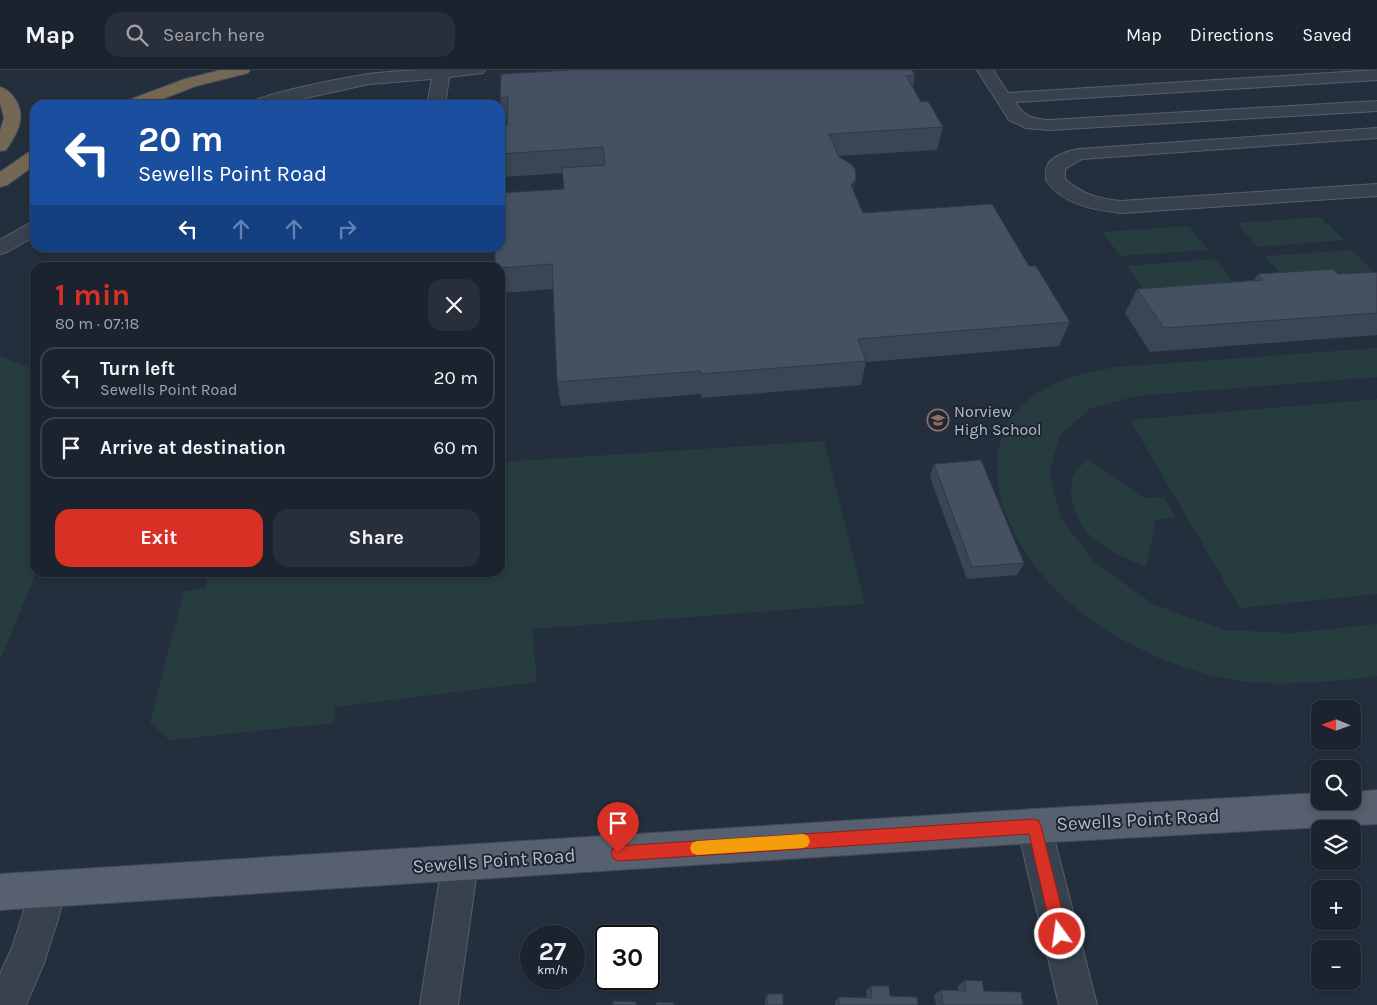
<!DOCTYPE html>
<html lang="en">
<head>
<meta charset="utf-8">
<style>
	:root { --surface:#1b232e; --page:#282f3a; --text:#f1f3f6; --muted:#a0a4aa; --line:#39404a; --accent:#d93025 }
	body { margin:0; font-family:Karla,sans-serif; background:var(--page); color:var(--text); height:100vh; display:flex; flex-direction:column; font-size:19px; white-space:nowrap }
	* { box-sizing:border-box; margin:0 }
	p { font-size:16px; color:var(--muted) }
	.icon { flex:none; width:28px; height:28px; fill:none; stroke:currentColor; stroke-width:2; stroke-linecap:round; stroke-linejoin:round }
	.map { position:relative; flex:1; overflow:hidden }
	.side { position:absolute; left:30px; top:192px; width:475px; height:315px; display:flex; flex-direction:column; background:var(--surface); border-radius:15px; box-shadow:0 2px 8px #0003,0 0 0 1px var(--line) }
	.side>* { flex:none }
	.hud { position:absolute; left:30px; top:30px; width:475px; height:152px; border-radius:15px; box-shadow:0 2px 8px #0003,0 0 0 1px var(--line); background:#1a4fa0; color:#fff; overflow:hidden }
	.needle { width:32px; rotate:271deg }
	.controls { position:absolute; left:1311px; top:630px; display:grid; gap:10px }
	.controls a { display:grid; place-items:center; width:50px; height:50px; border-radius:10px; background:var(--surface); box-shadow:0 2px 8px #0003,0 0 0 1px var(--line); font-size:25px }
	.speed { position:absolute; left:520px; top:855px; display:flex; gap:10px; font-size:25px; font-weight:700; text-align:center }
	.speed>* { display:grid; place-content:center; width:65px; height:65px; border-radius:50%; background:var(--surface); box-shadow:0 2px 8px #0003,0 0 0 1px var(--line); line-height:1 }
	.speed small { font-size:12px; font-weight:400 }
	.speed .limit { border:2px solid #111; border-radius:8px; background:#fff; color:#111 }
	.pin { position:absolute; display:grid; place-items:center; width:42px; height:42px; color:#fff; margin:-51px -21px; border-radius:50% 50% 50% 0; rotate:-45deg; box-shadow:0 0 5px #0007 }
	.pin .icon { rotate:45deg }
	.me { position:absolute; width:55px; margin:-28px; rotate:346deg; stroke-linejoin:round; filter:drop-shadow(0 0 4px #0008) }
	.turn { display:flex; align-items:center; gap:18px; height:105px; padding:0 25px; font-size:22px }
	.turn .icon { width:65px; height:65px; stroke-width:2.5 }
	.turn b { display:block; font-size:35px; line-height:42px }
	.lanes { display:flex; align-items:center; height:48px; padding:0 25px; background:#0003; justify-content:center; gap:25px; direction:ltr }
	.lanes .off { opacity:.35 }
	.round { display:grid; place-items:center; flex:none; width:52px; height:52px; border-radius:15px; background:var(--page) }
	.head { display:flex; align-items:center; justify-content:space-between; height:85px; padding:0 25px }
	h1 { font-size:30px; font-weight:700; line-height:38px; color:var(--accent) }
	.cta { display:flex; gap:10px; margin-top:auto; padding:10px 25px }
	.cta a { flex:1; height:58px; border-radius:15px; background:var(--accent); color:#fff; font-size:20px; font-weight:700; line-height:58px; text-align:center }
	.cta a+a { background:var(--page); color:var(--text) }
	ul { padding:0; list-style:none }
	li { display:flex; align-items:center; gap:15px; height:62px; margin:0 10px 8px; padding:0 15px; border:2px solid var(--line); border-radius:15px }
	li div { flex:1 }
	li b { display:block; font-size:19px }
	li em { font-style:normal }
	header { display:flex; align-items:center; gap:30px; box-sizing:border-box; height:70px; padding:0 25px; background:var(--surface); border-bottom:1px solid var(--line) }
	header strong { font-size:24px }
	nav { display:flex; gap:28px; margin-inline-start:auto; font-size:18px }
	.search { width:350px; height:45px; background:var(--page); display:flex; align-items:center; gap:12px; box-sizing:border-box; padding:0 18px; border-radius:15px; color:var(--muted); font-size:19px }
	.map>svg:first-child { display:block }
</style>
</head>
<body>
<header>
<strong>Map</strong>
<div class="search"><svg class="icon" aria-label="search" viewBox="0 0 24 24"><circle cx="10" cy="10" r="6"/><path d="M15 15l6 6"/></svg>Search here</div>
<nav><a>Map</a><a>Directions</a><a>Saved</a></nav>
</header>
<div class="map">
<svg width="1377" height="935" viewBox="0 0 1377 935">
	<rect width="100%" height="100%" fill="#242f3e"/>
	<g fill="#263c3f">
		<path d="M 1320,147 L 1344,170 L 1257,177 L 1237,153 Z"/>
		<path d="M 1189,156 L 1208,180 L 1120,186 L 1103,162 Z"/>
		<path d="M 1352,180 L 1377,205 L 1288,212 L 1265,186 Z"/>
		<path d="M 1215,189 L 1236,215 L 1145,222 L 1127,196 Z"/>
		<path d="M 1377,278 L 1377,307 L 1137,326 L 1091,338 L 1060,365 L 1049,403 L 1061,449 L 1097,495 L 1155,535 L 1224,560 L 1292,563 L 1377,554 L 1377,606 C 1303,615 1244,621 1172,593 C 1129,576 1084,550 1052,516 C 995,456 961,354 1058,312 C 1077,304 1096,301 1116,297 Z"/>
		<path d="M 0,286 L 35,300 L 36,503 L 0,590 Z"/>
		<path d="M 1377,329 L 1377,524 L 1240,538 L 1130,350 Z"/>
		<path d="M 824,371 L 865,534 L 532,559 L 537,612 L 335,637 L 334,653 L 169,670 L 150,652 L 184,521 L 205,519 L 209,503 L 500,502 L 500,392 Z"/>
		<path d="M 1088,389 L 1144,428 L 1164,427 L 1175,447 L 1156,450 L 1146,497 C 1128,489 1107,481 1092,467 C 1077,453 1067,427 1073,406 C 1075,400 1084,394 1088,389 Z"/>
	</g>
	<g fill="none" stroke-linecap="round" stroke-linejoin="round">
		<g stroke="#565f6c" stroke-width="2">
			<g id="minor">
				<path d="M 418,0 L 485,0 L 483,3 L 449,7 L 445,35 L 427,35 L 432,9 L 369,14 L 274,35 L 248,35 C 256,24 350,7 368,4 C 384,2 402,1 418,0 Z"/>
				<path d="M 977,0 L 993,0 L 1008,23 L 1377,0 L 1377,10 L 1015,32 C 1024,47 1032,49 1049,50 L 1377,31 L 1377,41 L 1049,60 L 1026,58 L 1009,50 Z"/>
				<path d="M 1377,58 L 1377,68 L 1082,89 L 1065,99 L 1065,109 C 1081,124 1099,129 1121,131 L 1377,114 L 1377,126 L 1121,143 C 1093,140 1062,134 1046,110 C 1046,106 1045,101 1047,97 C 1050,86 1069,81 1079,79 Z"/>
				<path d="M 35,152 L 35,166 L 7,182 L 0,184 L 0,170 L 28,154 Z"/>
				<path d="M 1034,739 L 1046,744 L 1051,756 L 1097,935 L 1059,935 L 1017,756 L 1022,744 Z"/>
				<path d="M 460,776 L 473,781 L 478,794 L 458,935 L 420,935 L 442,794 L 447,781 Z"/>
				<path d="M 48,801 L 61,806 L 66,819 L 58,849 L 44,893 L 26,935 L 0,935 L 0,904 L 12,878 L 35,806 Z"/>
			</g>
		</g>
		<g stroke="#414a57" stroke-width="2">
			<path id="major" d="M 1377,720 L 1377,754 L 1034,773 L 0,840 L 0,804 L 1034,739 L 1320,723 L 1320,731 L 1352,731 L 1352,722 Z"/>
		</g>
		<g stroke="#434c59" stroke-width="2">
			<g id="highway">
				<path d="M 221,0 L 250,0 L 248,3 L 196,16 L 147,35 L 123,35 L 126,31 L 185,9 Z"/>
				<path d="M 0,17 C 7,19 11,23 15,29 C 27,47 17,64 6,80 L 0,81 L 0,61 L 4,48 L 0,32 Z"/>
				<path d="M 35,81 L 35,95 L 7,115 L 0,117 L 0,102 L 29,82 Z"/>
			</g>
		</g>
		<use href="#minor" fill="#38414e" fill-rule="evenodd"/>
		<use href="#major" fill="#56606e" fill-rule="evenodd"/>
		<use href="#highway" fill="#746855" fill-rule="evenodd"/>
	</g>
	<g fill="#3b4654">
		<path d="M 915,5 L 913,17 L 921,32 L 943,57 L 937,80 L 838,86 L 863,143 L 1029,196 L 1070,252 L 1059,276 L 866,292 L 861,315 L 701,328 L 701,324 L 561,336 L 557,312 L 553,219 L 500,223 L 500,198 L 564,119 L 563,103 L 503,107 L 500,93 L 500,55 L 507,55 L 507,51 L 504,51 L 500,28 Z"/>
		<path d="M 1377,202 L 1377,265 L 1150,282 L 1125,243 L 1137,219 L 1254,210 L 1258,204 L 1338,204 Z"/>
		<path d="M 934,394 L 1024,493 L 1017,505 L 967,509 L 930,407 Z"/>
		<path d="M 965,910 L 984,921 L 1023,935 L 936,935 L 934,925 L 941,920 L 958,920 L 958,916 Z"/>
		<path d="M 871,916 L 890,926 L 918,935 L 835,935 L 835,932 L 839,927 L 867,928 L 866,921 Z"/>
		<path d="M 767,924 L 783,935 L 765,935 L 765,929 Z"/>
	</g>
	<path fill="#303945" d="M 856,109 L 852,132 L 851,115 Z"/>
	<g fill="#455162" stroke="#303945">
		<path d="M 571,0 L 912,0 L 915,5 L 906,6 L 921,32 L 928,31 L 943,57 L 829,64 L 839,87 L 851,94 L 855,99 L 856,109 L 851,115 L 863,143 L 992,134 L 1029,196 L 1036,196 L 1070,252 L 858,269 L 866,291 L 702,304 L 701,301 L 557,312 L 552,194 L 500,198 L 495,198 L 495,178 L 500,178 L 500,123 L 564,119 L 562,98 L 605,95 L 603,77 L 500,84 L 500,55 L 507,55 L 508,27 L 500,28 L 501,4 Z"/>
		<path d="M 1333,199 L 1338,204 L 1377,202 L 1377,243 L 1164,258 L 1137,219 L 1263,210 L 1258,204 Z"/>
		<path d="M 981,390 L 1024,493 L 972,497 L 934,394 Z"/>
		<path d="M 965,910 L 982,911 L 984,921 L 1021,922 L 1023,935 L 943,935 L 941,920 L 966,921 Z"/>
		<path d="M 871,916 L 889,916 L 890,926 L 917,927 L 918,935 L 839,935 L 839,927 L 872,928 Z"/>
		<rect x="767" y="924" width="16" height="11"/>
		<path d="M 613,931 L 636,932 L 636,935 L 613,935 Z"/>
		<path d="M 656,932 L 674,933 L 674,935 L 656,935 Z"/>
	</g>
	<path fill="#d93025" stroke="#8d1f18" d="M 1034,749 L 1039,751 L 1041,756 L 1068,864 L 1066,869 L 1060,871 L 1055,869 L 1052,864 L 1029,764 L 618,791 L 613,788 L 611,783 L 613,778 L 618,776 Z"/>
	<path fill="#f59e0b" d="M 803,764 L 808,766 L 810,771 L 808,776 L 803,778 L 697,785 L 692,783 L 690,778 L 692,773 L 697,771 Z"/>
	<defs>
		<g id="school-ring" transform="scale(1.125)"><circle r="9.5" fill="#1d2633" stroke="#8d6e63" stroke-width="1.5"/><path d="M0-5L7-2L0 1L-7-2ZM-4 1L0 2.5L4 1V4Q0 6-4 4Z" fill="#8d6e63"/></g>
	</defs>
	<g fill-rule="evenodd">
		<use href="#school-ring" x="938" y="350"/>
	</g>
	<g text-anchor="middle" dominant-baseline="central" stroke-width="4" stroke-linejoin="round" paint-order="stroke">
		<g font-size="16" fill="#b4bcc9" stroke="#1d2633" text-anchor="start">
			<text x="954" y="341">Norview<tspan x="954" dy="18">High School</tspan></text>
		</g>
		<g font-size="19" fill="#b4bcc9" stroke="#1d2633">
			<text transform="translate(1138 750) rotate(-3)">Sewells Point Road</text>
			<text transform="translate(494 791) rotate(-4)">Sewells Point Road</text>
		</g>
	</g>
</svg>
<div class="controls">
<a><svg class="needle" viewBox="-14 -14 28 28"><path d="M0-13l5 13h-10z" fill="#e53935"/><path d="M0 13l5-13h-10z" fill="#a0a4aa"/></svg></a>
<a><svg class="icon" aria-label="search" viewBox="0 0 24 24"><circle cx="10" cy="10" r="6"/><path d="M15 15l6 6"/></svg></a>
<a><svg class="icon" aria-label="layers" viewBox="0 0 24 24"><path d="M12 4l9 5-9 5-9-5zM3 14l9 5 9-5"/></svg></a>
<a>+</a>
<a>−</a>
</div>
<div class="speed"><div>27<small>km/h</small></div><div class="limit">30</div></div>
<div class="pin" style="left:618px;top:783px;background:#d93025"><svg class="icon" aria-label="arrive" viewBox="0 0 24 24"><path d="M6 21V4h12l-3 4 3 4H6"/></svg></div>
<svg class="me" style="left:1060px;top:864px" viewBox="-20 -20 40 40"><circle r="17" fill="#d93025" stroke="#fff" stroke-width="3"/><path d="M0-11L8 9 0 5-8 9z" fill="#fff"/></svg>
<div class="hud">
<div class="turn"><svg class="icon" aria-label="left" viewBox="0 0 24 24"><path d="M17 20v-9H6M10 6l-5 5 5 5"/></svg><div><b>20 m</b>Sewells Point Road</div></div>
<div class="lanes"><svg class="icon" aria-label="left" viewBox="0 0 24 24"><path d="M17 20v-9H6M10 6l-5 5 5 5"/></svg><svg class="icon off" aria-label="ahead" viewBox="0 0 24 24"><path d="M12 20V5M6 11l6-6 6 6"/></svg><svg class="icon off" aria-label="ahead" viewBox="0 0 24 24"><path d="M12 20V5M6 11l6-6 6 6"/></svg><svg class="icon off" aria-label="right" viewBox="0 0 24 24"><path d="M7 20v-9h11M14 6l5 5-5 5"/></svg></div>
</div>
<section class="side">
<div class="head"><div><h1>1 min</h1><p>80 m · 07:18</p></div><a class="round"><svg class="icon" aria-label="close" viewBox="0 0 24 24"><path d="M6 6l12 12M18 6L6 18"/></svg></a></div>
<ul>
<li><svg class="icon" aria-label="left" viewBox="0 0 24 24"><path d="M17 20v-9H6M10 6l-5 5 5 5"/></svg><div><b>Turn left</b><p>Sewells Point Road</p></div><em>20 m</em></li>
<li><svg class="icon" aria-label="arrive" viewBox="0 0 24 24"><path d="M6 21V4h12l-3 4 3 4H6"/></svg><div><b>Arrive at destination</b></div><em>60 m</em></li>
</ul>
<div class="cta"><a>Exit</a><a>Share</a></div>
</section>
</div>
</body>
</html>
